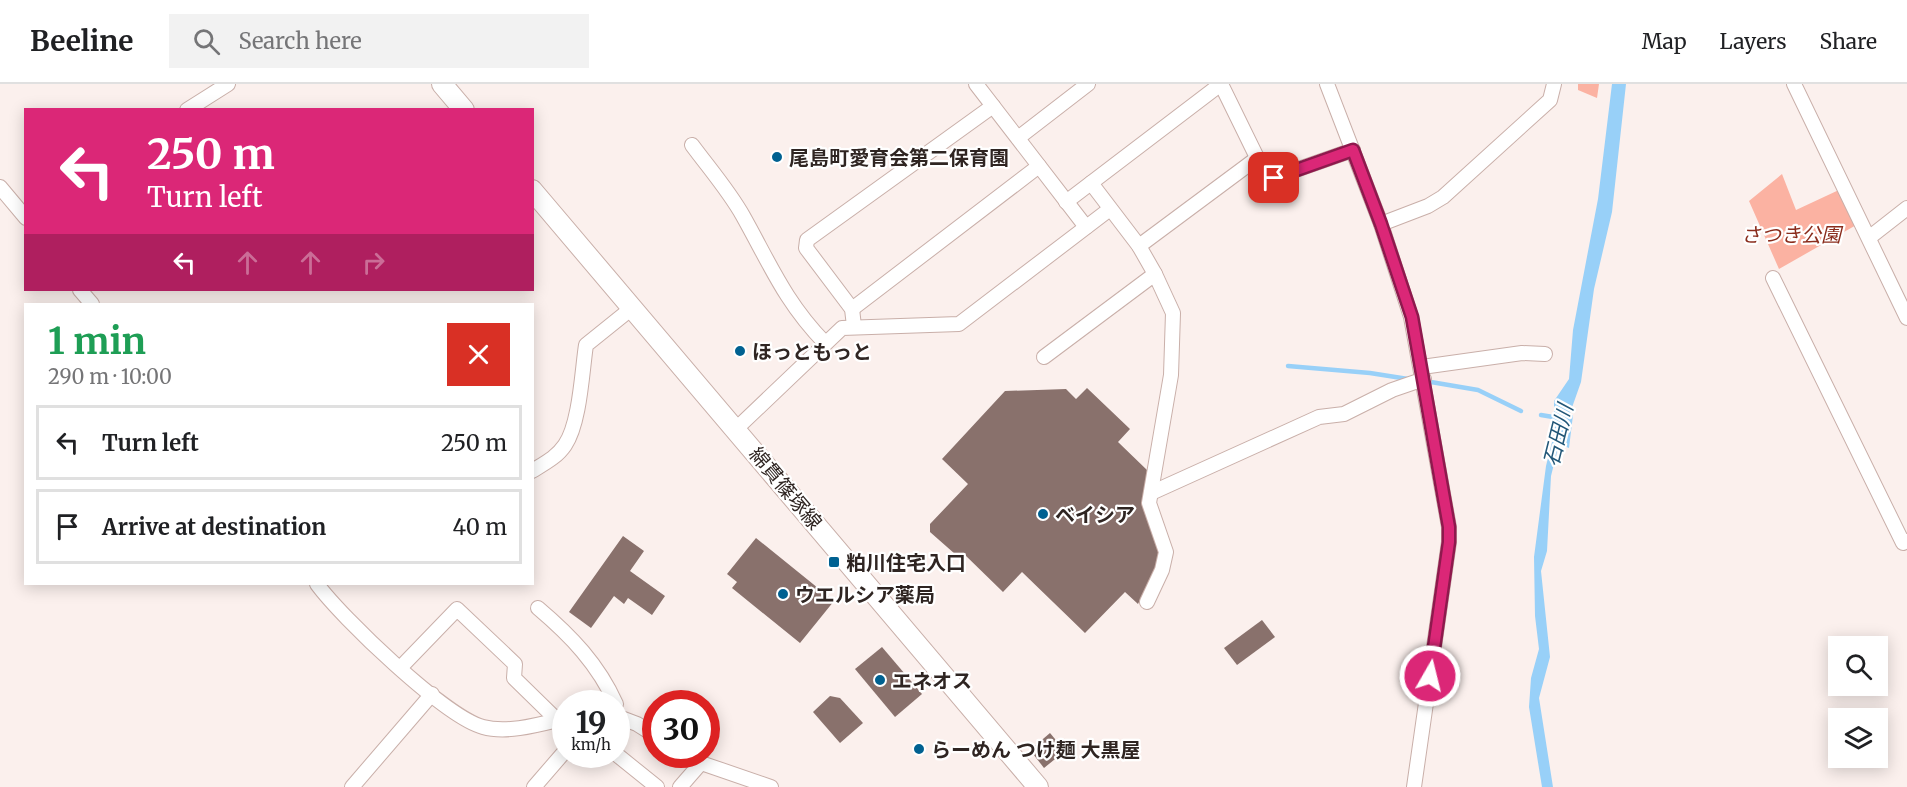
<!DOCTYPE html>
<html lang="en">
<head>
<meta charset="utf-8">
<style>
	:root { --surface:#fff; --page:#f2f2f2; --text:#202124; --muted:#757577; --line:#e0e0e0 }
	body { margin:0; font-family:Merriweather,"Noto Sans JP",serif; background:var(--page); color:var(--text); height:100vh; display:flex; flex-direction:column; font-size:22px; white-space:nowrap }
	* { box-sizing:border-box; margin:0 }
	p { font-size:20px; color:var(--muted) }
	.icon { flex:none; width:33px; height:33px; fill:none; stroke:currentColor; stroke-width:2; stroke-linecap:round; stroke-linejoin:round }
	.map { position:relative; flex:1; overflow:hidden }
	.panel { position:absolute; left:24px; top:219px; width:510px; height:282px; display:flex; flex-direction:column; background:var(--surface); border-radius:0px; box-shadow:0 3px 15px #0003 }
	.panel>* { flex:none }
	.top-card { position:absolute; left:24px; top:24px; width:510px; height:183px; border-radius:0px; box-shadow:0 3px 15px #0003; background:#db2777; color:#fff; overflow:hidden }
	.fabs { position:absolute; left:1828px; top:552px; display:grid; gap:12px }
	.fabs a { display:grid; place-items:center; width:60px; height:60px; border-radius:0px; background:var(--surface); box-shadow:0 3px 15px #0003; font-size:30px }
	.speed { position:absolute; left:552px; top:606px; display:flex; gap:12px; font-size:30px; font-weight:700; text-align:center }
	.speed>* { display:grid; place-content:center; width:78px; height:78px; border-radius:50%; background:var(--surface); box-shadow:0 3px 15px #0003; line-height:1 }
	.speed small { font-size:15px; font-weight:400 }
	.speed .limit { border:9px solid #d22; background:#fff; color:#111 }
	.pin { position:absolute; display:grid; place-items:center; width:51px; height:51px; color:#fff; margin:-26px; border-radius:12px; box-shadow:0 3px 9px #0006 }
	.me { position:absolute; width:66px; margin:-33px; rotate:8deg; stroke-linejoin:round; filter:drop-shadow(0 0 4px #0008) }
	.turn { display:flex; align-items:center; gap:21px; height:126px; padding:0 24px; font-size:27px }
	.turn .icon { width:78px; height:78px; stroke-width:2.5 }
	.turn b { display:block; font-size:42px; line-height:51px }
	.lanes { display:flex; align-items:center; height:57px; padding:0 24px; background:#0003; justify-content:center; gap:30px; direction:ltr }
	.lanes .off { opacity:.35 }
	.round { display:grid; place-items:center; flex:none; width:63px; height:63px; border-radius:0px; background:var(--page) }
	.head { display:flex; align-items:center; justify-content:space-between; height:102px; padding:0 24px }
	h1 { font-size:36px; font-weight:700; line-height:45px; color:#1e9e55 }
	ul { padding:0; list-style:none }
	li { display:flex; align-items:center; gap:18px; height:75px; margin:0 12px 9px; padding:0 12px; border:3px solid var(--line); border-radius:0px }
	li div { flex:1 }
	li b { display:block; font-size:22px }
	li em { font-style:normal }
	header { display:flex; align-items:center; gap:36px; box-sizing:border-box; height:84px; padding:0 30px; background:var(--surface); border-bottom:2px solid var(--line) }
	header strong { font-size:28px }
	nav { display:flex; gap:33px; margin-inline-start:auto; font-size:21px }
	.search { width:420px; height:54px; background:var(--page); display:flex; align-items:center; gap:15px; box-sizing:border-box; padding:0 21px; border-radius:0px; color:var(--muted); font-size:22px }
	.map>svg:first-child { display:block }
</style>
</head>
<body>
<header>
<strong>Beeline</strong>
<div class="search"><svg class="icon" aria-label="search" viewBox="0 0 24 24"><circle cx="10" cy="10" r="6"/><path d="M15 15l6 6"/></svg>Search here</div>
<nav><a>Map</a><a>Layers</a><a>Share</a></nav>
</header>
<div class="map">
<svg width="1907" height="703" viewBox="0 0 1907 703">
	<rect width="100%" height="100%" fill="#fbf0ed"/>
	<g fill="#fbb2a2">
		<path d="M 1578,0 L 1599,0 L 1597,14 L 1578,6 Z"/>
		<path d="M 1782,90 L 1796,126 L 1841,105 L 1858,140 L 1779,185 L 1749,117 Z"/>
	</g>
	<path fill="#98d0f8" d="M 1612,0 L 1626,0 L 1612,128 L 1594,205 L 1581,298 L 1569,332 L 1573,331 L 1569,364 L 1559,360 L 1551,392 L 1547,467 L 1541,487 L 1550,573 L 1539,614 L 1553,703 L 1542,703 L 1529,623 L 1531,594 L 1539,565 L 1535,532 L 1534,473 L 1546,382 L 1554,350 L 1554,317 L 1569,295 L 1573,246 L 1598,115 Z"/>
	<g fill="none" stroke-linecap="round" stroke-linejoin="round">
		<g stroke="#98d0f8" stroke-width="4.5">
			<path d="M 1288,282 L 1370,289 L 1408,295"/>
			<path d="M 1425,297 L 1478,306 L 1521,327"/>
			<path d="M 1541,331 L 1559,334"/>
		</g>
	</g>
	<g fill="#89716c">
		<path d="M 1087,304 L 1130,345 L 1118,358 L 1147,386 L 1144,421 L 1160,467 L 1156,483 L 1138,520 L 1125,508 L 1085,549 L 1022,488 L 1003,508 L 964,470 L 955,470 L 930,448 L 930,440 L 968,400 L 942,375 L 1005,307 L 1066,305 L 1076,315 Z"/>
		<path d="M 623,452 L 644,467 L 630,487 L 665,512 L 652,531 L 628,514 L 624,520 L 614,512 L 591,544 L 569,528 Z"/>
		<path d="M 756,454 L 834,517 L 800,559 L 732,504 L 737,498 L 727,490 Z"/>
		<path d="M 1262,536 L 1275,553 L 1237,581 L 1224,564 Z"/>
		<path d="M 882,563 L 922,610 L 895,633 L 855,585 Z"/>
		<path d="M 830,612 L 840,614 L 863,639 L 840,659 L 813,628 Z"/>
		<path d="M 1050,649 L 1065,667 L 1044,684 L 1030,666 Z"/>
	</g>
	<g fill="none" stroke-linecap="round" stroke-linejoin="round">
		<g stroke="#c9afa9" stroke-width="16">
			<g id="street">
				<path d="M 976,0 L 1086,143"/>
				<path d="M 1221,0 L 1267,94 L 1273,94 L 1353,66"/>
				<path d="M 1327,0 L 1381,140 L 1411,233 L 1449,443 L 1449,458 L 1414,703"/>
				<path d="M 1794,0 L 1907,234"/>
				<path d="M 187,26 L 228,0"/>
				<path d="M 1018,54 L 1088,0"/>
				<path d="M 692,61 C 709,84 729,107 743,132 C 770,180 785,218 825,259"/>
				<path d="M 1091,99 L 1139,162 L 1155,190 L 1173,229 L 1171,291 L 1149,419 L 1166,468 L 1162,486 L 1147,518"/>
				<path d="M 0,103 L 26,134"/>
				<path d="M 1066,118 L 1221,0"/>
				<path d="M 1381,140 L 1428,122 L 1443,113 L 1550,16 L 1554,0"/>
				<path d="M 1870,153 L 1907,124"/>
				<path d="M 1139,162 L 1256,75"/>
				<path d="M 1773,194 L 1903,459 L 1907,457"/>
				<path d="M 80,206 L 92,220"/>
				<path d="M 852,225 L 1039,82"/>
				<path d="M 854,242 L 852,225 L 806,164 L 807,156 L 993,22"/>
				<path d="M 1044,273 L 1155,190"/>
				<path d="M 1422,283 L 1522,269 L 1545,270"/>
				<path d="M 736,345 L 842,244 L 959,240 L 1110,125"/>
				<path d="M 532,387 C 545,379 557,373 565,361 C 580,339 582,287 586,261 L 632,224"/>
				<path d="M 1151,409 L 1319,333 L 1344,330 L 1392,306 L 1424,295"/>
				<path d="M 317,500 C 341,533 445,633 483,643 C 508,650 541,640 566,634"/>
				<path d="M 538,524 C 571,552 598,580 616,620"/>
				<path d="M 401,583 L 457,525 L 515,580 L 514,594 L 557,636"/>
				<path d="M 616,632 L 637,640 L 656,652"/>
				<path d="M 616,670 L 657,703"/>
				<path d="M 685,670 L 701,679 L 771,703"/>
				<path d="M 352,703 L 432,610"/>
				<path d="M 534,703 L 566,666"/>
				<path d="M 680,703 L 701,679"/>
			</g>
		</g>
		<g stroke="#c9afa9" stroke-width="22">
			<g id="secondary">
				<path d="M 442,0 L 464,26"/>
				<path d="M 532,106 L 1038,703"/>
			</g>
		</g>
		<use href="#street" stroke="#fff" stroke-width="14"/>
		<use href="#secondary" stroke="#fff" stroke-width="20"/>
	</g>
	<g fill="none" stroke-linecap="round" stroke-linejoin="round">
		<g stroke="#8e194d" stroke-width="15">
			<path id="route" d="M 1274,94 L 1353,66 L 1381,140 L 1412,233 L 1449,443 L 1449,458 L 1430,592"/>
		</g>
		<use href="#route" stroke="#db2777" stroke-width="10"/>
	</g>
	<g fill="#006191" stroke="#fff" stroke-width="2">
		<circle cx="777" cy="73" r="6"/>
		<circle cx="740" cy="267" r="6"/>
		<circle cx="1043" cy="430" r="6"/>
		<rect x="828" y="472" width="12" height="12" rx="3"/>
		<circle cx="783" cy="510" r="6"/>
		<circle cx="880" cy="596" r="6"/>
		<circle cx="919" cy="665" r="6"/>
	</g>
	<g text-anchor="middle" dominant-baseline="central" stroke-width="4.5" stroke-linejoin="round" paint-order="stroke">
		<g font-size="20" font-weight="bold" fill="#2f2522" stroke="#fff" text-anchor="start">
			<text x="789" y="73">尾島町愛育会第二保育園</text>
			<text x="752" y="267">ほっともっと</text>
			<text x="1055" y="430">ベイシア</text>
			<text x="846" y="478">粕川住宅入口</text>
			<text x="795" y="510">ウエルシア薬局</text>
			<text x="892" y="596">エネオス</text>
			<text x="931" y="665">らーめん つけ麺 大黒屋</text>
		</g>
		<g font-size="20" font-style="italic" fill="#8a2c1c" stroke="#fff">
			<text x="1791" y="150">さつき公園</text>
		</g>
		<g font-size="20" fill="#2f2522" stroke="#fff">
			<text transform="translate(786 404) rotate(50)">綿貫篠塚線</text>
		</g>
		<g font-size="21" font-style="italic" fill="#225778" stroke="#fff">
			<text transform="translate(1558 351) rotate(-76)">石田川</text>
		</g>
	</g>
</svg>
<div class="fabs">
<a><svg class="icon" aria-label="search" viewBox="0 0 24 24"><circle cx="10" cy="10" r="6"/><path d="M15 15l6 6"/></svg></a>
<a><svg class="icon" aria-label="layers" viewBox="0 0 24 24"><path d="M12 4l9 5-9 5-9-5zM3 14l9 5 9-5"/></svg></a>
</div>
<div class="speed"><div>19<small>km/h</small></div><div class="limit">30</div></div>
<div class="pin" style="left:1274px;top:94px;background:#d93025"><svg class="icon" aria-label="arrive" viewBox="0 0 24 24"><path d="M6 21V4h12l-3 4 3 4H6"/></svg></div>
<svg class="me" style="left:1430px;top:592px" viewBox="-20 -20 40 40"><circle r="17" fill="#db2777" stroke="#fff" stroke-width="3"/><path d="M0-11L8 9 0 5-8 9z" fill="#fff"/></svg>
<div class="top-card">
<div class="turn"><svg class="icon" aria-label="left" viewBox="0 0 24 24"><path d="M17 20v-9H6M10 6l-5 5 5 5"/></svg><div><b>250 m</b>Turn left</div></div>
<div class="lanes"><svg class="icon" aria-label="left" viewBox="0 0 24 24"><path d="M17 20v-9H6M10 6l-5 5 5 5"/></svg><svg class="icon off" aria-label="ahead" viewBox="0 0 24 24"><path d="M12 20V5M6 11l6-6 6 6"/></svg><svg class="icon off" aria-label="ahead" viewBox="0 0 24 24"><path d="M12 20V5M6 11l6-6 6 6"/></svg><svg class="icon off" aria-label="right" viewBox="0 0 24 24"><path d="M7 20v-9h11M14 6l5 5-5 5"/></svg></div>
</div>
<section class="panel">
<div class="head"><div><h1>1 min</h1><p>290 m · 10:00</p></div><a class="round" style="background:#d93025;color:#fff"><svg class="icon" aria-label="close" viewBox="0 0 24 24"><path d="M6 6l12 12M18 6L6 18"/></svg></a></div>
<ul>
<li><svg class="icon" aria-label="left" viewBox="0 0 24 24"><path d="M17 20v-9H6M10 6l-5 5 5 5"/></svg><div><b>Turn left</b></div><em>250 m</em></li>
<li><svg class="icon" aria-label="arrive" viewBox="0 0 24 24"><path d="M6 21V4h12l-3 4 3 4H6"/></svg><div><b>Arrive at destination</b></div><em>40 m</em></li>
</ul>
</section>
</div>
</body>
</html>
